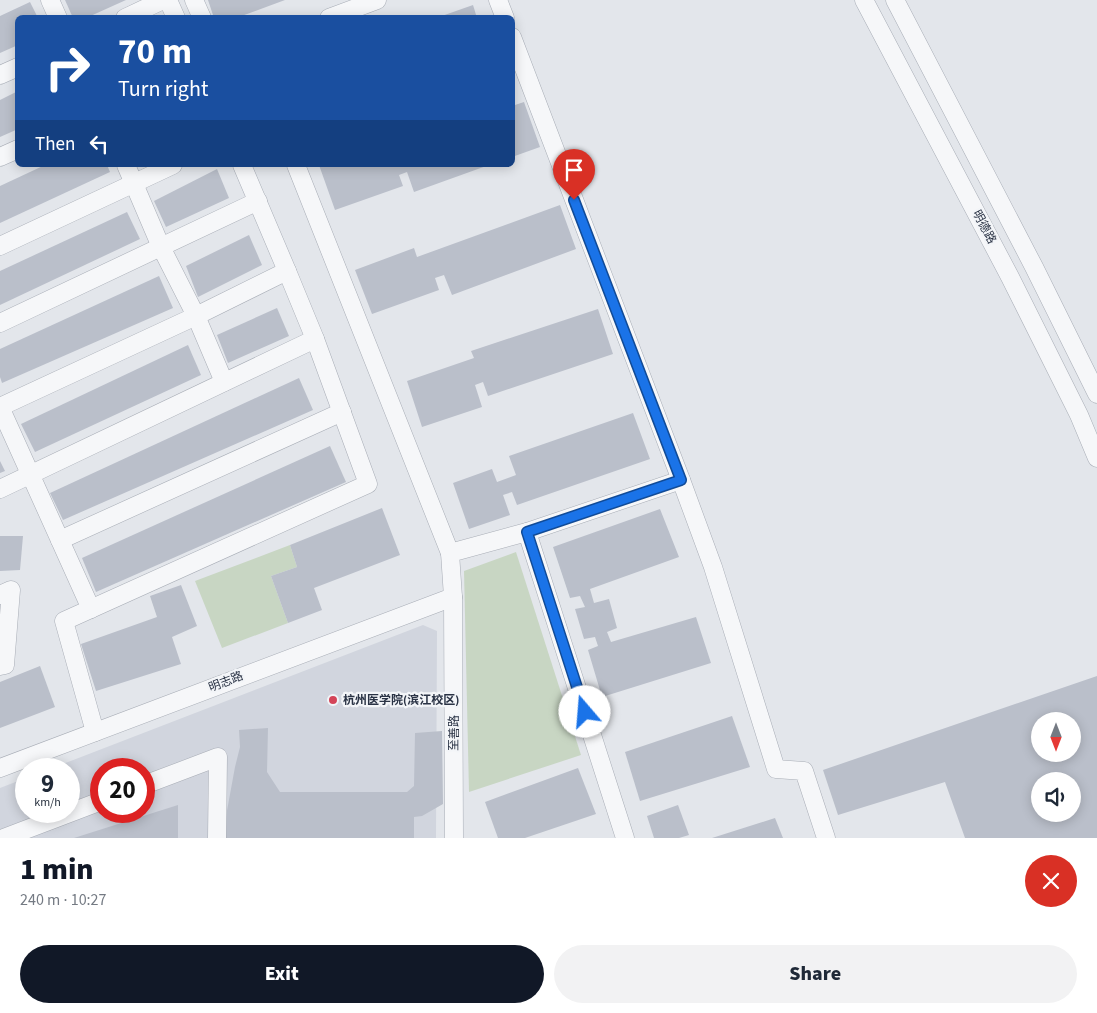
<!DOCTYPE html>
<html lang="en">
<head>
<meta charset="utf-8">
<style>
	:root { --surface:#fff; --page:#f2f2f3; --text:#1f2937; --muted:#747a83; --accent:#111827 }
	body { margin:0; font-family:"Source Sans 3","Noto Sans SC",sans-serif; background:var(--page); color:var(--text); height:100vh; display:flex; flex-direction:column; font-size:19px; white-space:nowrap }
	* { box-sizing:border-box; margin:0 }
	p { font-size:16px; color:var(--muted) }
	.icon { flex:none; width:28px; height:28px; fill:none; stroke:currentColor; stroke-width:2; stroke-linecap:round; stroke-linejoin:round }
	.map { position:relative; height:838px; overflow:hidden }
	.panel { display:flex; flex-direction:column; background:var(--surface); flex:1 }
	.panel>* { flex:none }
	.guide { position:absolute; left:15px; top:15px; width:500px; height:152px; border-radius:8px; box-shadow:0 2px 12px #0003; background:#1a4fa0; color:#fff; overflow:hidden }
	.needle { width:32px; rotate:180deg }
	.controls { position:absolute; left:1031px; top:712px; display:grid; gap:10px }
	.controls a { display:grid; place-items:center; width:50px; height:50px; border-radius:50%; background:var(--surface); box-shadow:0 2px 12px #0003; font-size:25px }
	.speed { position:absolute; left:15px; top:758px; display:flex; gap:10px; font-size:25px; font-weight:700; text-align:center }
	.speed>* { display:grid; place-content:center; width:65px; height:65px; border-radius:50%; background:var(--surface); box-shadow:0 2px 12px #0003; line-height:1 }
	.speed small { font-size:12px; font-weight:400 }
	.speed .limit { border:8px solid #d22; background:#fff; color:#111 }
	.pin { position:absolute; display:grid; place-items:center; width:42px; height:42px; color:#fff; margin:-51px -21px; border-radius:50% 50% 50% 0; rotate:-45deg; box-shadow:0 0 5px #0007 }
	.pin .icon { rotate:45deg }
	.me { position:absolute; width:55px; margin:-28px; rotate:342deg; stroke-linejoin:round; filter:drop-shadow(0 0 4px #0008) }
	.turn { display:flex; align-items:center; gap:18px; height:105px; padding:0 20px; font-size:22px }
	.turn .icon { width:65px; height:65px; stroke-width:2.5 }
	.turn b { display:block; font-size:35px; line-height:42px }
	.then { display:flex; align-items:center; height:48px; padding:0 20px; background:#0003; gap:10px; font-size:19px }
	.round { display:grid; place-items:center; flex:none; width:52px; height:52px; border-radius:26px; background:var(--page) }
	.headline { display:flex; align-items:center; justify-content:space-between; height:85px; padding:0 20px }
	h1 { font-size:30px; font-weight:800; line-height:38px; color:var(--accent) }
	.primary-button { display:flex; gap:10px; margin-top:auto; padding:10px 20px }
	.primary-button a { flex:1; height:58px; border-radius:30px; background:var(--accent); color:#fff; font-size:20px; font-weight:800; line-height:58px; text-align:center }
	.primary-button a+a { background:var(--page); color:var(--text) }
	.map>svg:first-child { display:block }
</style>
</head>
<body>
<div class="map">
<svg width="1097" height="838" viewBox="0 0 1097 838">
	<rect width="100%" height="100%" fill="#e3e6eb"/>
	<path fill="#d1d5de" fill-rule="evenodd" d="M 423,625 L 437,631 L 436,838 L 0,838 L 0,788 L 26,778 L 26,811 L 69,811 L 69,769 L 50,769 ZM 101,769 L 144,769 L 144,811 L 101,811 Z"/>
	<g fill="#c8d6c3">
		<path d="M 290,545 L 297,567 L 271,576 L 288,623 L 222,648 L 195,581 Z"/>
		<path d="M 516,552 L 581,755 L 469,792 L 464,571 Z"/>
	</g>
	<g fill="#babfca" fill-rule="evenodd">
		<path d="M 65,0 L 126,0 L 86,18 L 73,18 Z"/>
		<path d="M 208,0 L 285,0 L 236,18 L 214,18 Z"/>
		<path d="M 30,2 L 38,18 L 18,18 L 18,45 L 0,53 L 0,16 Z"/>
		<path d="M 473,5 L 477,18 L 439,18 L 439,17 Z"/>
		<path d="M 18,91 L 18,129 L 0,137 L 0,100 Z"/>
		<path d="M 524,102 L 540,147 L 512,157 L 512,106 Z"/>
		<path d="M 45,165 L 107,165 L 110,172 L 0,223 L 0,186 Z"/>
		<path d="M 319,165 L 489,165 L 414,192 L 407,172 L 399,175 L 403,186 L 335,210 Z"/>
		<path d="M 217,169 L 229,198 L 166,227 L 154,201 Z"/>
		<path d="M 560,205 L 576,249 L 452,295 L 444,275 L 435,278 L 439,290 L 372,314 L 355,270 L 414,248 L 417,257 Z"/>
		<path d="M 127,212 L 140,239 L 0,305 L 0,271 Z"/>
		<path d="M 249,235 L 262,265 L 198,297 L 186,266 Z"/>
		<path d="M 159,276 L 173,308 L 2,383 L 0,377 L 0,349 Z"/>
		<path d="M 277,308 L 289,336 L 228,363 L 217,335 Z"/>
		<path d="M 598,309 L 613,354 L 488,396 L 483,382 L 475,385 L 482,407 L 422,427 L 407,381 L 474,358 L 471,351 Z"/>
		<path d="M 188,345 L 201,375 L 35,452 L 21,424 Z"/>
		<path d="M 299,378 L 313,410 L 63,520 L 50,493 Z"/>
		<path d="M 633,413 L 650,459 L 517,505 L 512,492 L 503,495 L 510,515 L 469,529 L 453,483 L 492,469 L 497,482 L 516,475 L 509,456 Z"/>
		<path d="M 330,446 L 346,482 L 96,592 L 82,558 Z"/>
		<path d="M 0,461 L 5,471 L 0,473 Z"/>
		<path d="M 382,508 L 400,555 L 314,588 L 322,610 L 288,623 L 271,576 L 297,567 L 290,545 Z"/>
		<path d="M 660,509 L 679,557 L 590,589 L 594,603 L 609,599 L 617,628 L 607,632 L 611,642 L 696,617 L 711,663 L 602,697 L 588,650 L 598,646 L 595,637 L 584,639 L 575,609 L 585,607 L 580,596 L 570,598 L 553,547 Z"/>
		<path d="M 0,536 L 23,536 L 20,570 L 0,571 Z"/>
		<path d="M 181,585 L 197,626 L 172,637 L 181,664 L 96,691 L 81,644 L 157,617 L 150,596 Z"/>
		<path d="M 40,666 L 55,707 L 0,728 L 0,682 Z"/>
		<path d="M 1097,676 L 1097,838 L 965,838 L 945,782 L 838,815 L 823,770 ZM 1040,721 L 1072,721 L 1072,754 L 1040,754 ZM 1040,781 L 1072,781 L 1072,814 L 1040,814 Z"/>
		<path d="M 732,716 L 750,767 L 640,801 L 625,752 Z"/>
		<path d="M 268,728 L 267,772 L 280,792 L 407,792 L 414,786 L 415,733 L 442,731 L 443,804 L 422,816 L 414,817 L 414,838 L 222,838 L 235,767 L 240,747 L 239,730 Z"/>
		<path d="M 578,768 L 596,814 L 525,838 L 498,838 L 485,802 Z"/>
		<path d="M 178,805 L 178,838 L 74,838 Z"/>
		<path d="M 678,805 L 689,835 L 679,838 L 654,838 L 647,816 Z"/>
		<path d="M 775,818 L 783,838 L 712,838 Z"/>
	</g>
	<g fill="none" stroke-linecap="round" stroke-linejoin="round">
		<g stroke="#a8adb6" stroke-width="19">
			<g id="minor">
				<path d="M 50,0 L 58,18"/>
				<path d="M 168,0 L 176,18"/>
				<path d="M 194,0 L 202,18"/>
				<path d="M 498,0 L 505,18"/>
				<path d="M 864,0 L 1010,277 L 1079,415 L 1097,458"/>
				<path d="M 895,0 L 1034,267 L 1097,394"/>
				<path d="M 125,18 L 163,0"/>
				<path d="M 329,18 L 377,0"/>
				<path d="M 512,37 L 681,480 L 713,567 L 776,769 L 804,771 L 826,838"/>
				<path d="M 0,75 L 18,67"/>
				<path d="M 0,157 L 18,149"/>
				<path d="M 126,165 L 161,247 L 196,316 L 224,382"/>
				<path d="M 296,165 L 450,553"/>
				<path d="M 0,246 L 173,165"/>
				<path d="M 0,323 L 258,201"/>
				<path d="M 0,489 L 315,339"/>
				<path d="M 527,532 L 625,838"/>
				<path d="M 60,540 L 342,412"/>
				<path d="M 0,595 L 11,590 L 5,665 L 0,666"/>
				<path d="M 91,609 L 0,407 L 196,316 L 287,271"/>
				<path d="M 95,732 L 64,621 L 368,484 L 315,339 L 287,271 L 242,165"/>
				<path d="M 0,768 L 453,597"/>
				<path d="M 144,785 L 218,757 L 217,838"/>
				<path d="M 4,838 L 101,801"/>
				<path d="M 454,838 L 453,597 L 450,553 L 527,532 L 681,480"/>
			</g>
		</g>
		<use href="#minor" stroke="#f6f7f9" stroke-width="18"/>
	</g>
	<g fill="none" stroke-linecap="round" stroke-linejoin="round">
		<g stroke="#114b97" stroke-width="12">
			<path id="route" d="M 574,200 L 681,480 L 527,532 L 585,712"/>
		</g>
		<use href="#route" stroke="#1a73e8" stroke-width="9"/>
	</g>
	<circle fill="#d44458" stroke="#f3f5f8" stroke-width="2" cx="333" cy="700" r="5"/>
	<g text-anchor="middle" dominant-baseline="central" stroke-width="4.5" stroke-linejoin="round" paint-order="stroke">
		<g font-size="12" fill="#2a3345" stroke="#f3f5f8">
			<text transform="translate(984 227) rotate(62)">明德路</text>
			<text transform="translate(226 682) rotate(-21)">明志路</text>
			<text transform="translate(454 733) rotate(-90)">至善路</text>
		</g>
		<g font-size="12" font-weight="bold" fill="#2a3345" stroke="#f3f5f8" text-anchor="start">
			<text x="343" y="700">杭州医学院(滨江校区)</text>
		</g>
	</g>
</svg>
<div class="controls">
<a><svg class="needle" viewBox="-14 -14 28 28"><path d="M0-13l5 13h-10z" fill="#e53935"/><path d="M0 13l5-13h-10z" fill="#747a83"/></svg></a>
<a><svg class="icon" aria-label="sound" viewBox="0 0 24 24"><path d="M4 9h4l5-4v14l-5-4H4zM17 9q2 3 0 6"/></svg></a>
</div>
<div class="speed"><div>9<small>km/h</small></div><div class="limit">20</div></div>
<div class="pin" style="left:574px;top:200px;background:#d93025"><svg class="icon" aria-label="arrive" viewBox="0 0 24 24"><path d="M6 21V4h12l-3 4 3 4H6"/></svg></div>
<svg class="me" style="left:585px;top:712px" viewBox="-20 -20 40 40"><circle r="19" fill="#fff"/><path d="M0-13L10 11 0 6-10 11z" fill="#1a73e8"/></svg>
<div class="guide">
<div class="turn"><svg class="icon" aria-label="right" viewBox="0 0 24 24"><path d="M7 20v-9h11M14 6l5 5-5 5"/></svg><div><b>70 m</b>Turn right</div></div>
<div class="then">Then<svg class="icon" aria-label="left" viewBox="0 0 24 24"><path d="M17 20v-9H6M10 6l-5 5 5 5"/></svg></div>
</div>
</div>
<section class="panel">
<div class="headline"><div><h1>1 min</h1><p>240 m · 10:27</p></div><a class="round" style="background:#d93025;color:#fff"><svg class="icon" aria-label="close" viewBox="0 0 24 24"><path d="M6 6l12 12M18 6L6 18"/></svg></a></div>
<div class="primary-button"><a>Exit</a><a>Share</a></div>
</section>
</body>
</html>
